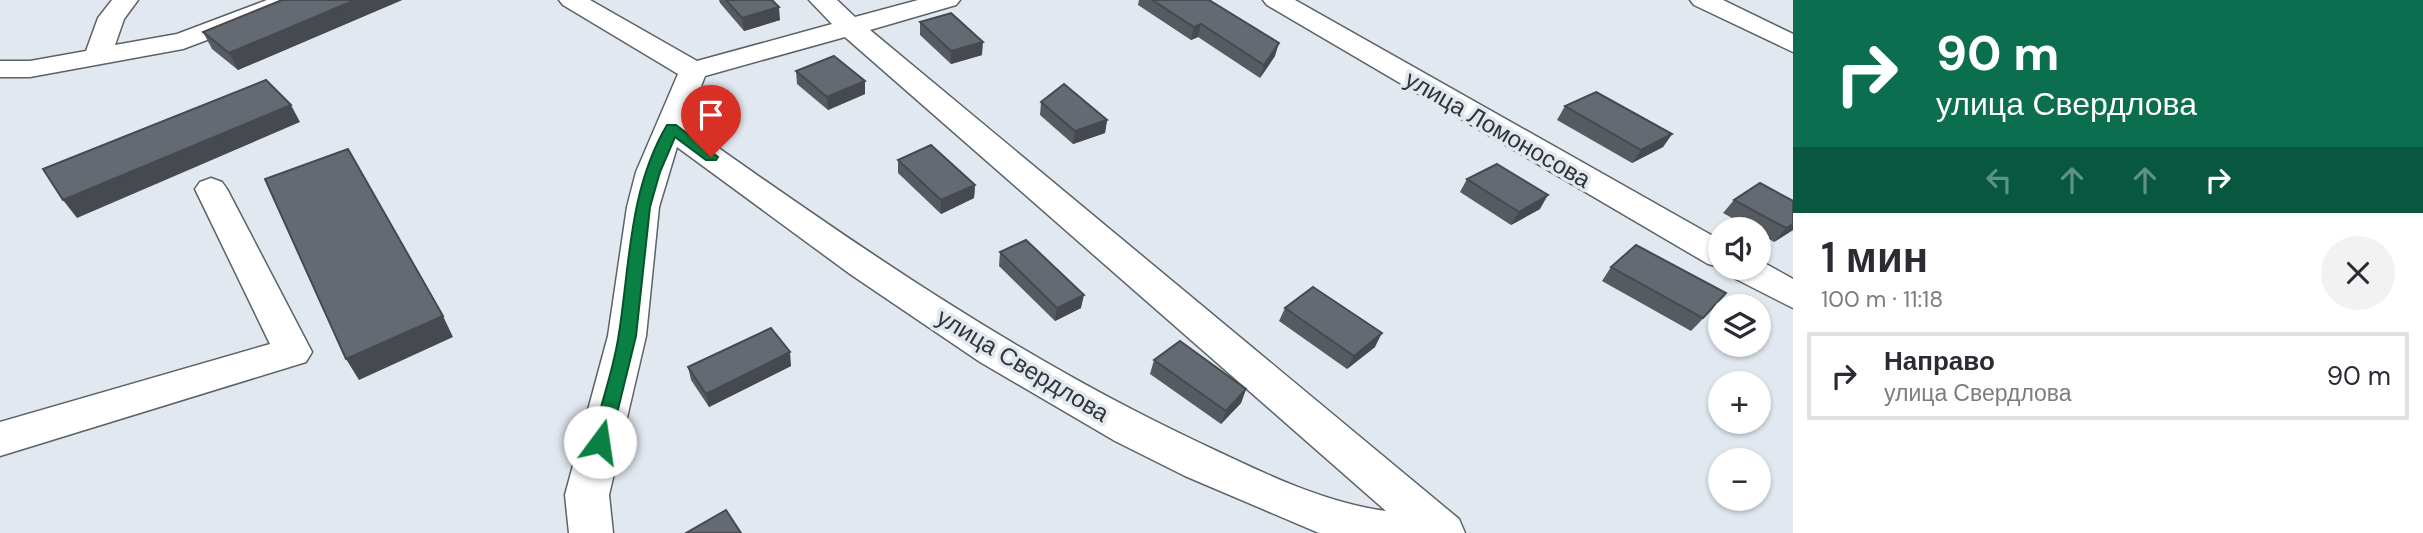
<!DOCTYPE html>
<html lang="ru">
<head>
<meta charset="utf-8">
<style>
	:root { --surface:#fff; --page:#f2f2f3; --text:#2b2b33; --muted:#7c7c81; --line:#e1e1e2 }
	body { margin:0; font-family:"DM Sans",sans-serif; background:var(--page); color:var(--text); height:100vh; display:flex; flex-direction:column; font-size:26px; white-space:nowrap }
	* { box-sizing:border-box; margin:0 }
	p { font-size:23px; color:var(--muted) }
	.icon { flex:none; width:38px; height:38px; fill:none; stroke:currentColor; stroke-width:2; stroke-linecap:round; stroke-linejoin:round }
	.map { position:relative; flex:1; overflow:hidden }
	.side { display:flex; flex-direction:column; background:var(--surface); width:630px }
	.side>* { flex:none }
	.top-card { background:#0b6e4f; color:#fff; overflow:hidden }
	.tools { position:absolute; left:1708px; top:217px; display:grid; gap:14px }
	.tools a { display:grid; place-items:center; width:63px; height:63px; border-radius:50%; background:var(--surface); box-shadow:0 2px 5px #0004; font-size:35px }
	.pin { position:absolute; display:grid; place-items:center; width:60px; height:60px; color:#fff; margin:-72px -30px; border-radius:50% 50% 50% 0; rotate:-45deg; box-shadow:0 0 7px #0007 }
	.pin .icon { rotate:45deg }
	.me { position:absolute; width:77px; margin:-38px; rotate:14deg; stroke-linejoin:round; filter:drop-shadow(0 0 5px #0008) }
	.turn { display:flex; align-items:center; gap:24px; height:147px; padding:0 28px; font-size:32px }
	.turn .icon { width:91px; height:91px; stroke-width:2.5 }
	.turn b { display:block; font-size:49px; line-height:60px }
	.lanes { display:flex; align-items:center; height:66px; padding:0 28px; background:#0003; justify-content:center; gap:35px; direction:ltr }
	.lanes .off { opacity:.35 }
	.round { display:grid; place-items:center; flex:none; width:74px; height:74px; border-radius:37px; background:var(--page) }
	.summary { display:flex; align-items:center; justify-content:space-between; height:119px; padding:0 28px }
	h1 { font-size:42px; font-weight:600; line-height:52px }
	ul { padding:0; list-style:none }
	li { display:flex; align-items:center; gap:21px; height:88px; margin:0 14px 10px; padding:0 14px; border:4px solid var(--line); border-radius:0px }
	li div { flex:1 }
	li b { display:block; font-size:26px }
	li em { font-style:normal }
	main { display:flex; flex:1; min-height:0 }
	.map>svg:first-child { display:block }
</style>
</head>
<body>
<main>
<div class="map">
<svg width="1793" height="533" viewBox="0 0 1793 533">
	<rect width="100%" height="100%" fill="#e1e8f0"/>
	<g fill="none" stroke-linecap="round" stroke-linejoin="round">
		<g stroke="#5b6268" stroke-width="3">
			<g id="minor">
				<path d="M 112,0 L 138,0 L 124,19 L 115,45 L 177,34 L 267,0 L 304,0 L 300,5 L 183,49 L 30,77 L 0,77 L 0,61 L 30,61 L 86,51 L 98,18 Z"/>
				<path d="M 559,0 L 590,0 L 697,61 L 832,24 L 809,0 L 837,0 L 855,17 L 918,0 L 960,0 L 956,5 L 870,30 L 1459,519 L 1465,533 L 1319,533 L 1185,476 L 1115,441 L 980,362 L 850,274 L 677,147 L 659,207 L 646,336 L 609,495 L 613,533 L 569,533 L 565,495 L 608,336 L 627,207 L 636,172 L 678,74 L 563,5 ZM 845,37 L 1386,511 C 1320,502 1257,470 1198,442 C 1015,356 850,241 686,125 L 705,76 Z"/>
				<path d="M 1263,0 L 1295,0 L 1720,240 L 1720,267 L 1708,264 L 1267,5 Z"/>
				<path d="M 1690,0 L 1723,0 L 1793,34 L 1793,52 L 1694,5 Z"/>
				<path d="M 211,178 L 222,182 L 227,189 L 312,352 L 306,362 L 0,456 L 0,422 L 270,344 L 195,189 L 200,182 Z"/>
				<path d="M 1759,260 L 1793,279 L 1793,308 L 1732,277 L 1726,268 L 1759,268 Z"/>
			</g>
		</g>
		<use href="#minor" fill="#fff" fill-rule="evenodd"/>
	</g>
	<g fill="#565b61">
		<path d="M 282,0 L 402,0 L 238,70 L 212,49 L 203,32 Z"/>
		<path d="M 719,0 L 772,0 L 780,20 L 744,31 L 720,3 Z"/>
		<path d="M 1139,0 L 1209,0 L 1275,56 L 1260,78 L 1198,37 L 1191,40 L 1138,5 Z"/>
		<path d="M 920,22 L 982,55 L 951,64 L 920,35 Z"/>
		<path d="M 796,71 L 865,94 L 828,110 L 797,84 Z"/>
		<path d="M 1041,102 L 1107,120 L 1105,133 L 1073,144 L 1040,115 Z"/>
		<path d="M 1565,106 L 1672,134 L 1663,147 L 1632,163 L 1557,120 Z"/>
		<path d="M 898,160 L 975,185 L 974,198 L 941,214 L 898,173 Z"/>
		<path d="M 1467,179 L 1540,209 L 1511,225 L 1460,192 Z"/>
		<path d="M 1734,200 L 1793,230 L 1774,242 L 1759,233 L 1759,229 L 1752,229 L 1723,213 Z"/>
		<path d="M 1000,252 L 1081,308 L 1055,321 L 999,266 Z"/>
		<path d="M 1611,267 L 1714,307 L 1691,331 L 1602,281 Z"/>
		<path d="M 1285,308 L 1375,347 L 1347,369 L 1279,321 Z"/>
		<path d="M 1154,360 L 1246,389 L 1241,403 L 1221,424 L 1150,374 Z"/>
		<path d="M 791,366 L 709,407 L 691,380 L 688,367 Z"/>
	</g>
	<g fill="#464a4f">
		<path d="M 355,0 L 402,0 L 238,70 L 229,53 Z"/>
		<path d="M 779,7 L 780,20 L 744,31 L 742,18 Z"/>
		<path d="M 1201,24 L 1198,37 L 1191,40 L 1194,27 Z"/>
		<path d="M 983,42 L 982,55 L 951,64 L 951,51 Z"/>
		<path d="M 1279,43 L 1275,56 L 1260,78 L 1264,65 Z"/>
		<path d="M 865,81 L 865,94 L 828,110 L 827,97 Z"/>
		<path d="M 291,105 L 300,122 L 77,218 L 63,200 Z"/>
		<path d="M 1107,120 L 1105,133 L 1073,144 L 1075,131 Z"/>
		<path d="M 1672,134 L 1663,147 L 1632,163 L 1641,150 Z"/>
		<path d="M 975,185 L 974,198 L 941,214 L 941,200 Z"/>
		<path d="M 1548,195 L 1540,209 L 1511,225 L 1519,212 Z"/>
		<path d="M 1793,224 L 1793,230 L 1774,242 L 1786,228 Z"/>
		<path d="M 1726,293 L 1714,307 L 1691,331 L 1703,318 Z"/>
		<path d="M 1084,295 L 1081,308 L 1055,321 L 1057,308 Z"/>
		<path d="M 443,316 L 453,337 L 359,380 L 346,359 Z"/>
		<path d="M 1382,333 L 1375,347 L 1347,369 L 1354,356 Z"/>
		<path d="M 790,352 L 791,366 L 709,407 L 706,394 Z"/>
		<path d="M 1246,389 L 1241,403 L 1221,424 L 1226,411 Z"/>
	</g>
	<g fill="#646a71" stroke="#464a4f" stroke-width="2">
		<path d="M 282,0 L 355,0 L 229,53 L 203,32 Z"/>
		<path d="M 726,0 L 772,0 L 779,7 L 742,18 Z"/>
		<path d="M 1152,0 L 1209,0 L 1279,43 L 1264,65 L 1201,24 L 1194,27 Z"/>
		<path d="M 951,13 L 983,42 L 951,51 L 920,22 Z"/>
		<path d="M 834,56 L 865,81 L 827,97 L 796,71 Z"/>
		<path d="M 266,80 L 291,105 L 63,200 L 43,169 Z"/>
		<path d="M 1064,84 L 1107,120 L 1075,131 L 1041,102 Z"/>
		<path d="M 1596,92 L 1672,134 L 1641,150 L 1565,106 Z"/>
		<path d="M 931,145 L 975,185 L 941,200 L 898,160 Z"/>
		<path d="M 348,149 L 443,316 L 346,359 L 265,179 Z"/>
		<path d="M 1497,164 L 1548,195 L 1519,212 L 1467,179 Z"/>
		<path d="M 1760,183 L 1793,201 L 1793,224 L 1786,228 L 1734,200 Z"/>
		<path d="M 1026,240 L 1084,295 L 1057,308 L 1000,252 Z"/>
		<path d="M 1636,245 L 1726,293 L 1703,318 L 1611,267 Z"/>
		<path d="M 1313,287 L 1382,333 L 1354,356 L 1285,308 Z"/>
		<path d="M 771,328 L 790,352 L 706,394 L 688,367 Z"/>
		<path d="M 1180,341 L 1246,389 L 1226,411 L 1154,360 Z"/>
		<path d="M 726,510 L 741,533 L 686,533 Z"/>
	</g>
	<path fill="#0b8043" stroke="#07532c" stroke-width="2" d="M 667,125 L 676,125 L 718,157 L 716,160 L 706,160 L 675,137 L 660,172 L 650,207 L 636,336 L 610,442 L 607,448 L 594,448 L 591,442 C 600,407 614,370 619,333 C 630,263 629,189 667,125 Z"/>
	<g text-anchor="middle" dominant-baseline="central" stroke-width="7" stroke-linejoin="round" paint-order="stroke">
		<g font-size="24" fill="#323538" stroke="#e1e8f0">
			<text transform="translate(1498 129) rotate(30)">улица Ломоносова</text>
			<text transform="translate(1023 365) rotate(31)">улица Свердлова</text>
		</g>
	</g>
</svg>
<div class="tools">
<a><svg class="icon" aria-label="sound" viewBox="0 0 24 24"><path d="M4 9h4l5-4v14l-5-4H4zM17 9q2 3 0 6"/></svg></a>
<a><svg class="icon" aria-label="layers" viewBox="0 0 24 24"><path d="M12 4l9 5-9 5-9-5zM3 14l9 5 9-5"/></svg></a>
<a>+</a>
<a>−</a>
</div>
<div class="pin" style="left:711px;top:157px;background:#d93025"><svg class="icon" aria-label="arrive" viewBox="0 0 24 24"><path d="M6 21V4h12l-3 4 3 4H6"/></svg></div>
<svg class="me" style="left:600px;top:442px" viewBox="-20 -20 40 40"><circle r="19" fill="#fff"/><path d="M0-13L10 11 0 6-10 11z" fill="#0b8043"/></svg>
</div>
<section class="side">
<div class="top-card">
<div class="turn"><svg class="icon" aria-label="right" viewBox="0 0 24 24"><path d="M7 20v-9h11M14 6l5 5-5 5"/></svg><div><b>90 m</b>улица Свердлова</div></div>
<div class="lanes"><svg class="icon off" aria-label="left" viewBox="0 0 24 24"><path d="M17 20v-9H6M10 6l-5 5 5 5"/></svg><svg class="icon off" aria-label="ahead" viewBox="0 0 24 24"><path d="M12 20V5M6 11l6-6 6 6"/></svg><svg class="icon off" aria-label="ahead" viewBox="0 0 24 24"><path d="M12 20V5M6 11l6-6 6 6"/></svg><svg class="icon" aria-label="right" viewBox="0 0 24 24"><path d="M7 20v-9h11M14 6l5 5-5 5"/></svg></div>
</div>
<div class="summary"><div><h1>1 мин</h1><p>100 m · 11:18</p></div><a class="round"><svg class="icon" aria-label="close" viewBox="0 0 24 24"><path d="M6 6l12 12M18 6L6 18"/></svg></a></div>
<ul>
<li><svg class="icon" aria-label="right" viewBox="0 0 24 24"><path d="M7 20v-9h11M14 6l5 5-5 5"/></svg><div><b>Направо</b><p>улица Свердлова</p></div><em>90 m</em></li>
</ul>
</section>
</main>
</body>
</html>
